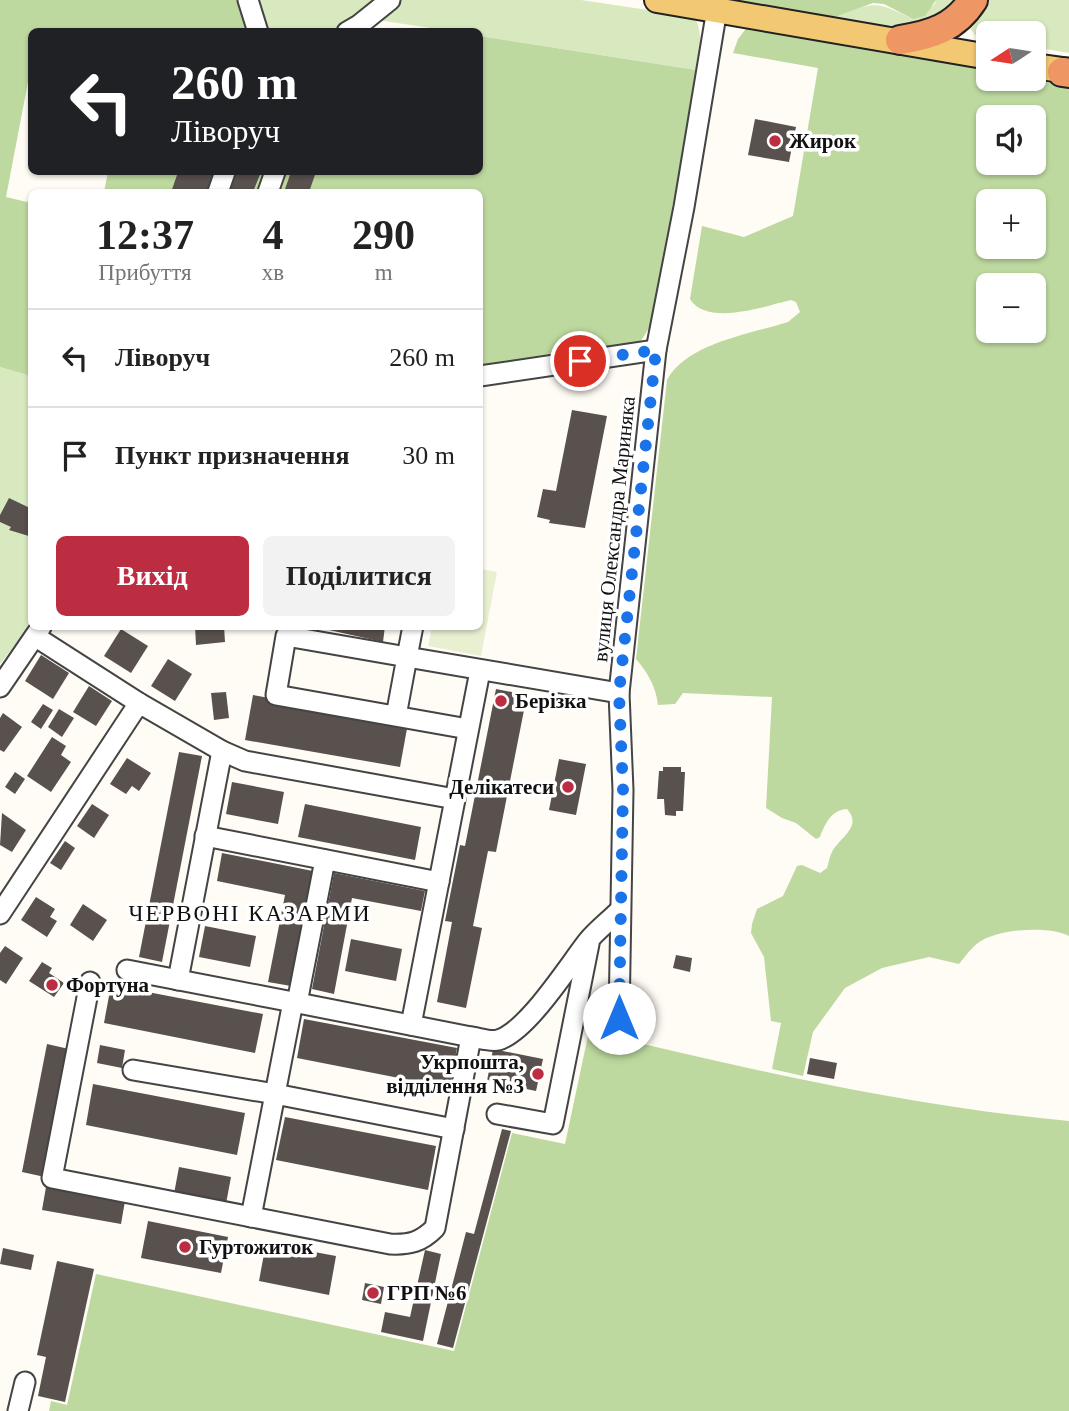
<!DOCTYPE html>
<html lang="uk">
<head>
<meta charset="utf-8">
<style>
	:root { --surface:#fff; --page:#f2f2f2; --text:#222; --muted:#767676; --line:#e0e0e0; --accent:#bd2d41 }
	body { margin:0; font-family:"Times New Roman",serif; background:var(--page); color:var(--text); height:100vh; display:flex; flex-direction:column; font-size:26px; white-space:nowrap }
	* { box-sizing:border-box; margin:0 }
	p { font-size:23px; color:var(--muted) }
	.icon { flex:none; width:38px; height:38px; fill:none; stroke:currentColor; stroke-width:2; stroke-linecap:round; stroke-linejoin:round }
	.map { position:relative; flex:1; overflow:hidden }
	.drawer { position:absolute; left:28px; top:189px; width:455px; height:441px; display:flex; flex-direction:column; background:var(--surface); border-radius:10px; box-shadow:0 2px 5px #0004 }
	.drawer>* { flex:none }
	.hud { position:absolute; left:28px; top:28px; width:455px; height:147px; border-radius:10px; box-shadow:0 2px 5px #0004; background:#202124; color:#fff; overflow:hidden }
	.needle { width:46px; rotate:258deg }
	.fabs { position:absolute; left:976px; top:21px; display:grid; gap:14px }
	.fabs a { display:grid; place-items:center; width:70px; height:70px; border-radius:10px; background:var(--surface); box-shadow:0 2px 5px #0004; font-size:35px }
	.pin { position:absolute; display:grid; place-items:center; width:60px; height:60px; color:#fff; margin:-30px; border:4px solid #fff; border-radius:50%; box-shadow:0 2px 7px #0007 }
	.me { position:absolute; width:77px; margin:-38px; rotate:0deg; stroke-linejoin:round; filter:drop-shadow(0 0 5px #0008) }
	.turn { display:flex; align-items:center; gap:24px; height:147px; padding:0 28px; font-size:32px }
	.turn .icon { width:91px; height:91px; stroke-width:2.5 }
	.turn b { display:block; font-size:49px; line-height:60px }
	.eta { display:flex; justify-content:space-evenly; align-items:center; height:119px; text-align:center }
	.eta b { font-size:42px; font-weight:700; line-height:49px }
	.button { display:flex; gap:14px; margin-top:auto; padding:14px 28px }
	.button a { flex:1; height:80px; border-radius:10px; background:var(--accent); color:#fff; font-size:28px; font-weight:700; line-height:80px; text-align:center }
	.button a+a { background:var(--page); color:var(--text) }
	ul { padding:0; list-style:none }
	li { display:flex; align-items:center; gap:21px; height:98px; padding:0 28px; border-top:2px solid var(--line) }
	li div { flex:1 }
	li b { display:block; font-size:26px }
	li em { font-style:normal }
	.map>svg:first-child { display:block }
</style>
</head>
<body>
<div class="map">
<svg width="1069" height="1411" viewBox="0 0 1069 1411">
	<rect width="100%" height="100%" fill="#fffcf5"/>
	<g fill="#d8e9bf">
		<path d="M 255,0 L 380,0 L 356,20 L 334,32 L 266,31 Z"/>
		<path d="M 399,0 L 581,0 L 695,17 C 703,35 701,51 696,70 L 480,36 L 480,32 L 451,31 L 377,20 Z"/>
		<path d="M 936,0 L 955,0 L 942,14 L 902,29 L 835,17 C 876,2 873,0 913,19 L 935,4 Z"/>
		<path d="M 989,0 L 1069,0 L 1069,53 L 1034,47 L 1034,33 L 989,33 L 989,38 L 975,35 L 969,27 C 973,18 984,12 989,0 Z"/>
		<path d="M 0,367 L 32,376 L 31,617 L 24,633 L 0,664 Z"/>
	</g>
	<g fill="#bed99f" fill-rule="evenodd">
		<path d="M 0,0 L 239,0 L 251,31 L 32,32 L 31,66 L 6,197 L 31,203 L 31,376 L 0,367 Z"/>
		<path d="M 724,0 L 936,0 L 925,16 L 913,19 L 884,4 L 873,3 L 835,17 Z"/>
		<path d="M 748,26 L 989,67 L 989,79 L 1034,79 L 1034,76 L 1069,82 L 1069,936 C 1049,925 996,929 978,943 C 971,948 965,957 959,964 L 929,957 L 882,968 L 845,988 L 813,1032 L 803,1076 L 772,1069 L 781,1023 L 771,1021 L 764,957 L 751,933 L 752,924 L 757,909 L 783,896 L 797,866 L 802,865 L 820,873 L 827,868 C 829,863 829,857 832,852 C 840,837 863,827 847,809 C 831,810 825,824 820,837 L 816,839 L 796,823 L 782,818 L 766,808 L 772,697 L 683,693 L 675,704 L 658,705 C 656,687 648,673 636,659 L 667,380 C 687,343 750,334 788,322 L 800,312 L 796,302 L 791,300 C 765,306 707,327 690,299 L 702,226 L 744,237 L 793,216 L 818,68 L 733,53 L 738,39 ZM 989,117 L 1034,117 L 1034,163 L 989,163 ZM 989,201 L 1034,201 L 1034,247 L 989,247 ZM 989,285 L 1034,285 L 1034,331 L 989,331 Z"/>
		<path d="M 480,36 L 696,70 L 654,320 L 639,344 C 629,345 620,347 610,347 C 587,348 577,331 558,355 L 480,372 L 480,192 L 228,192 L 235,172 L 480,172 Z"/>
		<path d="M 108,172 L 178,172 L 171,192 L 104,192 Z"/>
		<path d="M 589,1031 C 747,1069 907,1106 1069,1121 L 1069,1411 L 49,1411 L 51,1401 L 67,1405 L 96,1274 L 454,1351 L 512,1133 L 565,1144 Z"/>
	</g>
	<path fill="#e8f0d1" d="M 480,569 L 497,572 L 481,656 L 428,646 L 432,627 L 480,626 Z"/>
	<g fill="#59514e">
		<path d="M 755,119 L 796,127 L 789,162 L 748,155 Z"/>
		<path d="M 178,172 L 214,172 L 207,192 L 171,192 Z"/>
		<path d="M 235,172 L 261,172 L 253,192 L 228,192 Z"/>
		<path d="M 291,172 L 316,172 L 309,192 L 284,192 Z"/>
		<path d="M 572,410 L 607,416 L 585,528 L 549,523 L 550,520 L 537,517 L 543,489 L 556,491 Z"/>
		<path d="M 9,498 L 32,509 L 32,537 L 9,530 L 11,527 L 0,522 L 0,515 Z"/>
		<path d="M 195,626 L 224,626 L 225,642 L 196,645 Z"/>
		<path d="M 311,626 L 385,626 L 383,642 Z"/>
		<path d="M 121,629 L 148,646 L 131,673 L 104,656 Z"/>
		<path d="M 41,655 L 69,673 L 53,699 L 25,681 Z"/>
		<path d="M 168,659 L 192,674 L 175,701 L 151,686 Z"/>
		<path d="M 89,686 L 112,701 L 96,726 L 73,712 Z"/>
		<path d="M 496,689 L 527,695 L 496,852 L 488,851 L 473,926 L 482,928 L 466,1008 L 437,1002 L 452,922 L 445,921 L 460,845 L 465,846 Z"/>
		<path d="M 226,692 L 229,718 L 214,720 L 211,693 Z"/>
		<path d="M 253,695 L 408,723 L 400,767 L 245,740 Z"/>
		<path d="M 43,704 L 53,710 L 41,729 L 31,722 Z"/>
		<path d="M 59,709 L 74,718 L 62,737 L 48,727 Z"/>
		<path d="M 3,713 L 22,727 L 4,752 L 0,750 L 0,718 Z"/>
		<path d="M 52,737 L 66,746 L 61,755 L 71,762 L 51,792 L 27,776 Z"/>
		<path d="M 179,752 L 202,756 L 162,962 L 139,957 Z"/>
		<path d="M 127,758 L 151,773 L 139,791 L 132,786 L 126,794 L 110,784 Z"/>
		<path d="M 559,759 L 586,764 L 576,815 L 549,810 Z"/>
		<path d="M 663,767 L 681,767 L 681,772 L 685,772 L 683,811 L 676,811 L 676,816 L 665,815 L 664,799 L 657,799 L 659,771 L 663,771 Z"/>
		<path d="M 15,772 L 25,779 L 15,794 L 5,787 Z"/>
		<path d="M 232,782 L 284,792 L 278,824 L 226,814 Z"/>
		<path d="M 92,804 L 109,815 L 94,838 L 77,826 Z"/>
		<path d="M 305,804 L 421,827 L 415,860 L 298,837 Z"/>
		<path d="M 2,813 L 26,830 L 12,852 L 0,845 Z"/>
		<path d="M 65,841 L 75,848 L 61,870 L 50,863 Z"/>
		<path d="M 222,853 L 313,871 L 291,986 L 268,982 L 285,895 L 217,881 Z"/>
		<path d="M 334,873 L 425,891 L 421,911 L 352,898 L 334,994 L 312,989 Z"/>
		<path d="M 36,897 L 55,909 L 50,917 L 57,921 L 47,937 L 21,920 Z"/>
		<path d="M 83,904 L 107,920 L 93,941 L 70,925 Z"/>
		<path d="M 205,926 L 256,936 L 250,967 L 199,957 Z"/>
		<path d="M 351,939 L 402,949 L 396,981 L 345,971 Z"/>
		<path d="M 5,946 L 23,958 L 6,984 L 0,980 L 0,953 Z"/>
		<path d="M 676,955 L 692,958 L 690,972 L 673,968 Z"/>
		<path d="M 42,962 L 52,968 L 49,973 L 64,983 L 54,997 L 29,981 Z"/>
		<path d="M 111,985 L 263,1014 L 255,1053 L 104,1023 Z"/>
		<path d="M 304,1019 L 457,1048 L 450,1088 L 297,1058 Z"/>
		<path d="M 47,1044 L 69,1049 L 45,1177 L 22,1172 Z"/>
		<path d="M 100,1045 L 125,1050 L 122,1068 L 97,1063 Z"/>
		<path d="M 493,1049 L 543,1059 L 536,1091 L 487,1081 Z"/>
		<path d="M 810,1058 L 837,1063 L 834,1079 L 807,1074 Z"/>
		<path d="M 93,1084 L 245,1113 L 237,1155 L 86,1125 Z"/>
		<path d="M 285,1117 L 436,1146 L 428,1190 L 276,1160 Z"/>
		<path d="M 502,1129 L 511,1131 L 453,1348 L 437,1344 L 466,1232 L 474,1234 Z"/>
		<path d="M 179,1167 L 231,1177 L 225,1209 L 173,1199 Z"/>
		<path d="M 46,1187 L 125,1201 L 121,1224 L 42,1210 Z"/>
		<path d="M 148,1221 L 228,1237 L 221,1273 L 141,1258 Z"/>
		<path d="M 266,1243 L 336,1256 L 329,1295 L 259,1281 Z"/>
		<path d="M 3,1248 L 34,1255 L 31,1270 L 0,1264 Z"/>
		<path d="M 425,1250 L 441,1254 L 423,1341 L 381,1332 L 385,1312 L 410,1317 Z"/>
		<path d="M 57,1261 L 94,1269 L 65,1402 L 38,1396 L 46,1357 L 37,1355 Z"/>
		<path d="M 365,1283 L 384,1287 L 381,1304 L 362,1300 Z"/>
	</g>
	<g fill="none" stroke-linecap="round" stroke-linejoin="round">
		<g stroke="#444" stroke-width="23">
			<g id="minor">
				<path d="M 248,0 L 258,32"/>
				<path d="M 347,32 L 359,25 L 390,0"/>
				<path d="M 218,192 L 225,172"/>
				<path d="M 268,192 L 275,172"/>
				<path d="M 480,376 L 656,350"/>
				<path d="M 413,626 L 407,657 L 619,693"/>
				<path d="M 36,637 L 139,703 L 222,751 L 245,761 L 455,799"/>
				<path d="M 0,687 L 41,627"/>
				<path d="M 396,716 L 407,657 L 286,636 L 276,695 L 468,729"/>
				<path d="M 205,836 L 439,882"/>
				<path d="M 0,914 L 139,703"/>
				<path d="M 127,970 L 293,1002"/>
				<path d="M 178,980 L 222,751"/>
				<path d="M 90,982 L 52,1178 L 390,1244 C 410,1245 421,1242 435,1228 L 471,1037 C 479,1038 491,1042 498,1040 C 527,1032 569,965 588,941 C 597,930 609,921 619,911"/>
				<path d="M 297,1003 L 325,860"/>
				<path d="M 619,1018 L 623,790 L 619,693 L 656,350 L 684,207 L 717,9"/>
				<path d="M 411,1025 L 480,671"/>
				<path d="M 133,1070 L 275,1094 L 293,1002 L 471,1037"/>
				<path d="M 497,1114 L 553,1124 L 589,944"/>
				<path d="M 251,1217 L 275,1094 L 454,1129"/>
				<path d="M 18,1411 L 25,1382"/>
			</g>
		</g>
		<g stroke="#222" stroke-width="28">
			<g id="major">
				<path d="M 657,0 L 989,57"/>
				<path d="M 1034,66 L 1069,71"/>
			</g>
		</g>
		<g stroke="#222" stroke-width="32">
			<g id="highway">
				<path d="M 900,40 C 931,35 955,28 973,0"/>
				<path d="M 1062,72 L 1069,73"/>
			</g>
		</g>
		<use href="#minor" stroke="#fff" stroke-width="19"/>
		<use href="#major" stroke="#f2c872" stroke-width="24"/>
		<use href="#highway" stroke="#ee9764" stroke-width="28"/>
	</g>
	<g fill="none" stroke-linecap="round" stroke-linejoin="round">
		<path stroke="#1a73e8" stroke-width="12" stroke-dasharray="0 21.6" d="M 580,361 L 656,350 L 619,693 L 623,790 L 619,1018"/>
	</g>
	<g fill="#bd2d41" stroke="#fff" stroke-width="2.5">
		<circle cx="775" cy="141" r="7"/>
		<circle cx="501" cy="701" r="7"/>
		<circle cx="568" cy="787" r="7"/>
		<circle cx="52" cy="985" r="7"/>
		<circle cx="538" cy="1074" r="7"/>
		<circle cx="185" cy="1247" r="7"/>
		<circle cx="373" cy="1293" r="7"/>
	</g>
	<g text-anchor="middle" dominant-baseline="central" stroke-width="7" stroke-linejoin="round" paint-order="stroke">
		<g font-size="21" font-weight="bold" fill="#111" stroke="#fff" text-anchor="start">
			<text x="789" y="141">Жирок</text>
			<text x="515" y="701">Берізка</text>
			<text x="554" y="787" text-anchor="end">Делікатеси</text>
			<text x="66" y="985">Фортуна</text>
			<text x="524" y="1062" text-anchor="end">Укрпошта,<tspan x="524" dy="24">відділення №3</tspan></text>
			<text x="199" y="1247">Гуртожиток</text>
			<text x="387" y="1293">ГРП №6</text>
		</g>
		<g font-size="21" fill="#111" stroke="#fff">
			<text transform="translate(614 529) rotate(-84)">вулиця Олександра Мариняка</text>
		</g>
		<g font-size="23" letter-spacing="2" fill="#111" stroke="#fff">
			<text x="250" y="913">ЧЕРВОНІ КАЗАРМИ</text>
		</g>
	</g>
</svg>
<div class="fabs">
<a><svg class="needle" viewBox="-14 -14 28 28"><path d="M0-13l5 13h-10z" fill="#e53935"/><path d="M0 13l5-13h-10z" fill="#767676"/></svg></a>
<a><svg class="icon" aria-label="sound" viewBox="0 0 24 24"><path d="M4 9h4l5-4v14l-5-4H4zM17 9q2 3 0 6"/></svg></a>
<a>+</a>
<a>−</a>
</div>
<div class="pin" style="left:580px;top:361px;background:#d93025"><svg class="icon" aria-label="arrive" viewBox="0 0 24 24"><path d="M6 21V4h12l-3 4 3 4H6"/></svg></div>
<svg class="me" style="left:619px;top:1018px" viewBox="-20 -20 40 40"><circle r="19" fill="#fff"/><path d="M0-13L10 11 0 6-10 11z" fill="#1a73e8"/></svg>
<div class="hud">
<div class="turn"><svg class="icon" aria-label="left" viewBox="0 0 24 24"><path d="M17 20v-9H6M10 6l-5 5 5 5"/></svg><div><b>260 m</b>Ліворуч</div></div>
</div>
<section class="drawer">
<div class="eta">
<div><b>12:37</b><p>Прибуття</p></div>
<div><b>4</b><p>хв</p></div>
<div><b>290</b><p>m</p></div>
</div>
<ul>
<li><svg class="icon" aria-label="left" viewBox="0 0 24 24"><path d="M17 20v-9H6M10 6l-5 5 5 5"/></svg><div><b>Ліворуч</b></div><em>260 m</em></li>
<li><svg class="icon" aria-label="arrive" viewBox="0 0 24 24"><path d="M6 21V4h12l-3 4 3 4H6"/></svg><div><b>Пункт призначення</b></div><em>30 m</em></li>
</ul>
<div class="button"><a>Вихід</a><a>Поділитися</a></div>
</section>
</div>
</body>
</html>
